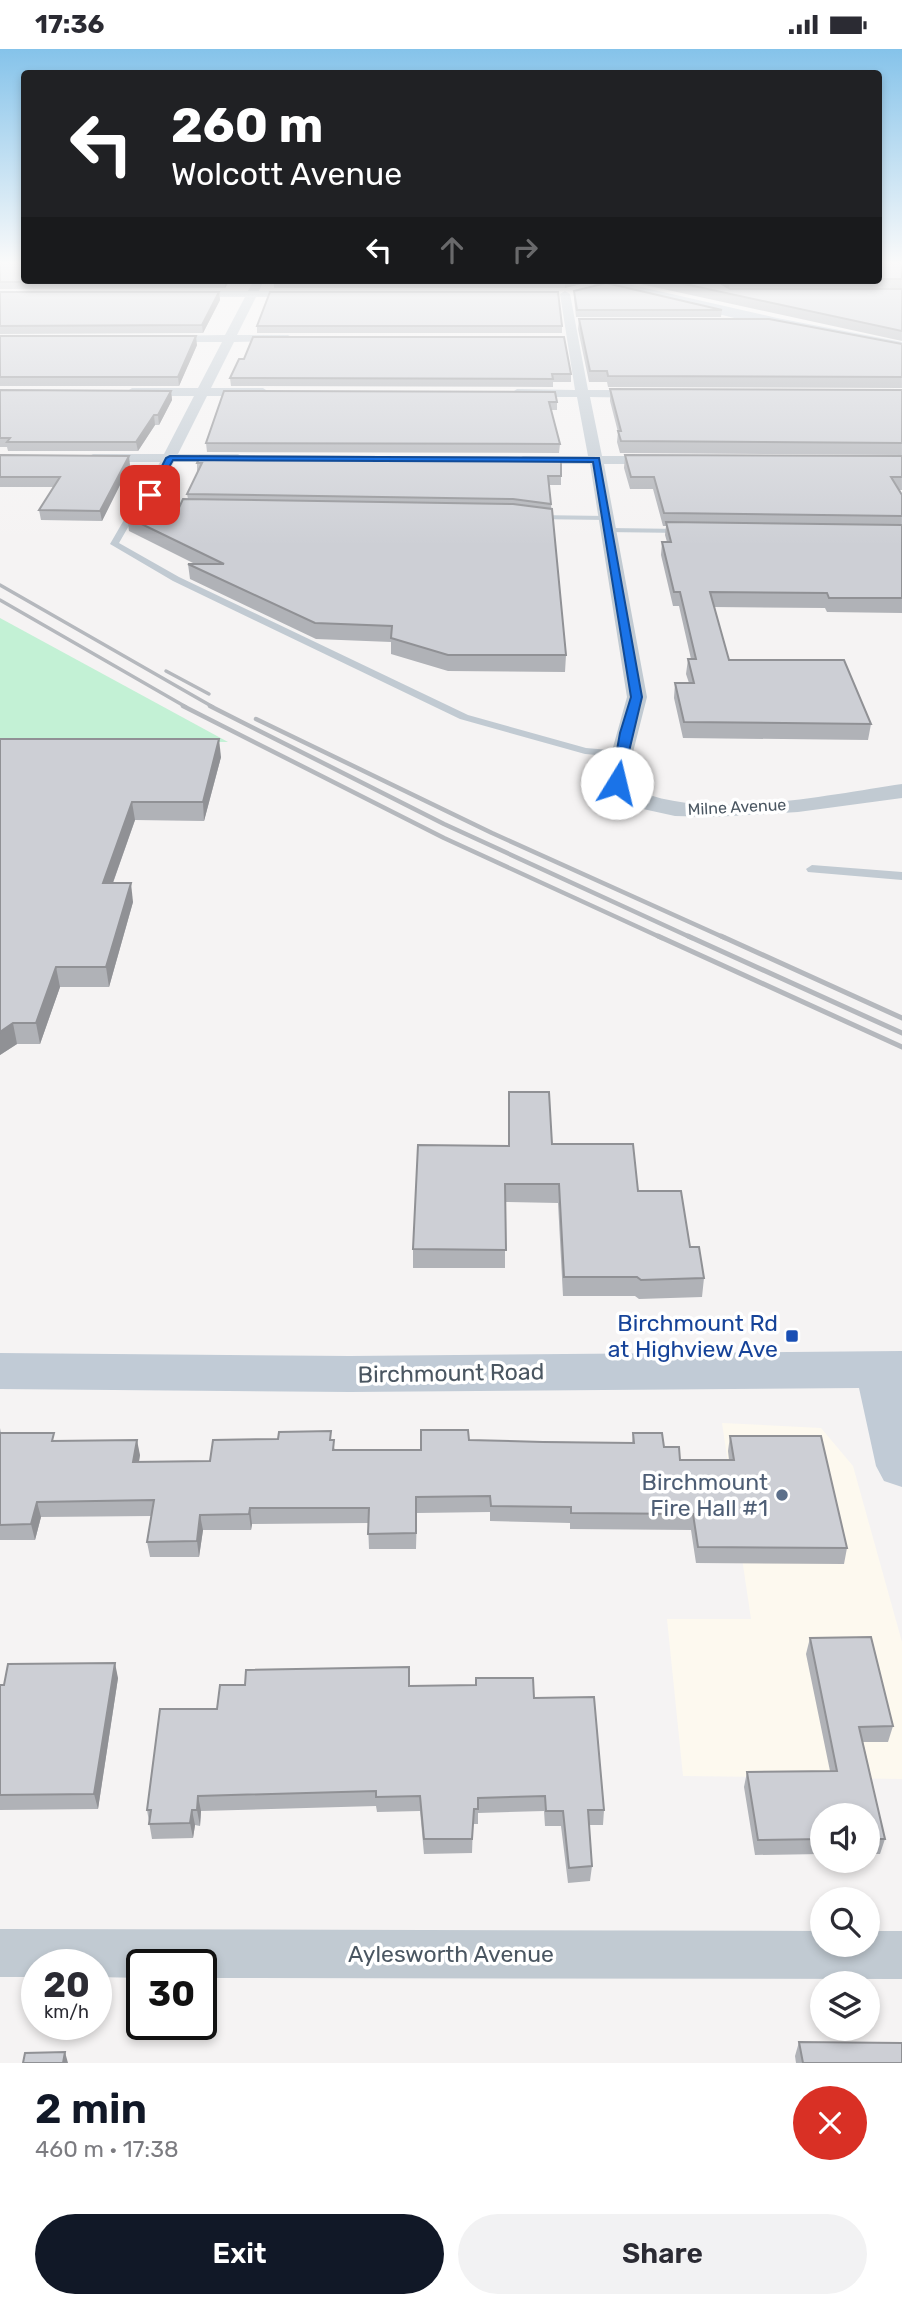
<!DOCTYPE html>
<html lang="en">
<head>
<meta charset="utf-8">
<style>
	:root { --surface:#fff; --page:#f2f2f3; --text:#2b2b33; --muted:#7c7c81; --accent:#111827 }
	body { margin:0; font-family:Rubik,sans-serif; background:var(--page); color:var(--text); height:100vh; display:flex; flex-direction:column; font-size:26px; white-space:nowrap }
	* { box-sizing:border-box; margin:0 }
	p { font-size:23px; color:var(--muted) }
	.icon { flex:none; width:38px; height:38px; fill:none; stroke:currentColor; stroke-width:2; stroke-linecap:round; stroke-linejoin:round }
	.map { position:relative; height:2014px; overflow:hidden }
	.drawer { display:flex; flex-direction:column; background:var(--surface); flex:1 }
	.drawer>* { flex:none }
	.hud { position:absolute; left:21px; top:21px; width:861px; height:214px; border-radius:7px; box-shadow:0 4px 10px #0003; background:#202124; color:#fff; overflow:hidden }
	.controls { position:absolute; left:810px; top:1754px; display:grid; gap:14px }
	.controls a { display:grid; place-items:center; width:70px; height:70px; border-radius:50%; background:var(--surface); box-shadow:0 4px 10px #0003; font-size:35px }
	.speed { position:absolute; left:21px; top:1900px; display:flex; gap:14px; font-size:35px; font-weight:700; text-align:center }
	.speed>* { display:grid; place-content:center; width:91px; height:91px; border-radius:50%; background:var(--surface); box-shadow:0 4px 10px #0003; line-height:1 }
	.speed small { font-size:18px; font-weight:400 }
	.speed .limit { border:4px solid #111; border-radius:10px; background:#fff; color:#111 }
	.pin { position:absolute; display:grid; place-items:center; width:60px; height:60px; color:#fff; margin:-30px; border-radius:14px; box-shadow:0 4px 10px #0006 }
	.me { position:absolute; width:77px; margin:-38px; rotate:9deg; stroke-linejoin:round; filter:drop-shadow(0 0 5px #0008) }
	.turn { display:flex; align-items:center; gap:24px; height:147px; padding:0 35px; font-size:32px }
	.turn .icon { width:91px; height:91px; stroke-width:2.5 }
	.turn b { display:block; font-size:49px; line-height:60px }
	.lanes { display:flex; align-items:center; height:66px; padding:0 35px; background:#0003; justify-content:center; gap:35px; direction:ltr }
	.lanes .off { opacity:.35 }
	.round { display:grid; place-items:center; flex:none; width:74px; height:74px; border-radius:37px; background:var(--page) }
	.headline { display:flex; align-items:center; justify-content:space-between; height:119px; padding:0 35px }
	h1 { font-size:42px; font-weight:600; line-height:52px; color:var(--accent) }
	.primary-button { display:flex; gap:14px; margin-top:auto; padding:14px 35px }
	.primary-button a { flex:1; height:80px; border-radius:42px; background:var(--accent); color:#fff; font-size:28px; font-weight:600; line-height:80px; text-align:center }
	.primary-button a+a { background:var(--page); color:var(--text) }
	.status { display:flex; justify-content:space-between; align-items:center; height:49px; padding:0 35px; background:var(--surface); direction:ltr }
	.status svg { height:19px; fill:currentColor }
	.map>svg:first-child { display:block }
</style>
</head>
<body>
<div class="status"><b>17:36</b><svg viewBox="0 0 49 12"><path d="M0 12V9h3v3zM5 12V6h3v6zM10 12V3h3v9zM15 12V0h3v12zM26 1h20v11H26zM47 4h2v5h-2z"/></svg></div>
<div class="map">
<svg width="902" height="2014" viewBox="0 0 902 2014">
	<rect width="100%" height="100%" fill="#f5f3f3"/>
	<path fill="#fdf9ef" d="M 722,1374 L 821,1379 L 853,1417 L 902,1593 L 902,1730 L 683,1727 L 667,1570 L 751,1570 Z"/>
	<path fill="#c3f1d5" d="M 0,569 L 228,693 L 0,692 Z"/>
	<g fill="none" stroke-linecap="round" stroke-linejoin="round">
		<g fill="#c1cad2" fill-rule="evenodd">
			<path d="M 132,457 L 196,458 L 200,460 L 196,462 L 138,461 L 119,494 L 179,528 L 468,666 L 586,699 L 621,702 L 626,705 L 621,708 L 585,705 L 460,670 L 173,532 L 110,495 Z"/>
			<path d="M 535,466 L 607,467 L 611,469 L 607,471 L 532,470 L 531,468 Z"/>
			<path d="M 608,479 L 684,480 L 688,482 L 684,484 L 605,483 L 604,481 Z"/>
			<path d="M 812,816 L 902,823 L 902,831 L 808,823 L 806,820 Z"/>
		</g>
		<g fill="#c1cad2" fill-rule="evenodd">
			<path d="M 254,231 L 264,231 L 259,242 L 307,242 L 312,245 L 307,248 L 256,248 L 237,286 L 288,286 L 294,289 L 288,292 L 234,293 L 211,339 L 263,339 L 269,343 L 263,347 L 207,347 L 178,405 L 238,405 L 245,409 L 238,413 L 174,413 L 154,452 L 144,452 L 141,449 L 160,413 L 93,413 L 86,409 L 93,405 L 164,405 L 194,347 L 132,347 L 126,343 L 132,339 L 198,339 L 222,293 L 157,293 L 151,290 L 157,287 L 225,286 L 245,248 L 183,248 L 178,245 L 183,242 L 248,242 Z"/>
			<path d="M 565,242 L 570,245 L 588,341 L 648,341 L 654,345 L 648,349 L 590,348 L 602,407 L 661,407 L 668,411 L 661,415 L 604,415 L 647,648 L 627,727 L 630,738 C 699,774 826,746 902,735 L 902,749 L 798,763 L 714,768 L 675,767 L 643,760 L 612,747 L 605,727 L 627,648 L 590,415 L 523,415 L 516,411 L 523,407 L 588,407 L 577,348 L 517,348 L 511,344 L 517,340 L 575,341 L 560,245 Z"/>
			<path d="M 0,1880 L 822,1882 L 822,1895 L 868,1895 L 868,1882 L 902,1882 L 902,1930 L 201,1929 L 201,1916 L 142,1916 L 142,1929 L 96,1928 L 96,1916 L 37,1916 L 37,1928 L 0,1928 Z"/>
		</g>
		<g fill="#c1cbd6" fill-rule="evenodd">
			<path d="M 585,231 L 610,231 L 777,269 L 902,293 L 902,303 L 777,279 L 592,235 Z"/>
			<path d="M 902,1302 L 902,1438 L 884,1432 L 876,1417 L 859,1339 L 350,1343 L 0,1340 L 0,1304 L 350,1307 Z"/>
		</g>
		<g stroke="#b5b8bd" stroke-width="3.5">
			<path d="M 0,536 L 213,658"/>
			<path d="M 0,551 L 186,658"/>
			<path d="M 166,622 L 209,645"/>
		</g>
		<g stroke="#b5b8bd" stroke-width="4.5">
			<path d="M 183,657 L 444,789 L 662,889"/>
			<path d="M 210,657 L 444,775 L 692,889"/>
			<path d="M 256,670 L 492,784 L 725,889"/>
		</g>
		<g stroke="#b5b8bd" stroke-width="5">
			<path d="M 658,887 L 902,998"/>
			<path d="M 688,887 L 902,984"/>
			<path d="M 721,887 L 902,969"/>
		</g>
	</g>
	<g fill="#b0b2b7">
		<path d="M 0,215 L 24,231 L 230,231 L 225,239 L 0,240 Z"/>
		<path d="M 878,215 L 902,215 L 902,239 L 728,239 L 730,240 L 902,240 L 902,292 L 622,231 L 878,231 Z"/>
		<path d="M 274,231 L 586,231 L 585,234 L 565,239 L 274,239 Z"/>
		<path d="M 574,242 L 722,261 L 721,268 L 576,268 L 574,249 Z"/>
		<path d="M 0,243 L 219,243 L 220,251 L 203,284 L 0,285 Z"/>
		<path d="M 579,270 L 902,295 L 902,339 L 608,338 L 607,333 L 589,333 L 578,280 Z"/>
		<rect x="257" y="277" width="305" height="7"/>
		<path d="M 0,287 L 197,296 L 179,337 L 0,337 Z"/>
		<path d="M 571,325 L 571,333 L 553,333 L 553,338 L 231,337 L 230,329 Z"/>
		<path d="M 610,340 L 902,341 L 902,406 L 620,404 L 617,393 L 618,383 L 610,352 Z"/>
		<path d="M 0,341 L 171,342 L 172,351 L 159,376 L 155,376 L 138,402 L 8,402 L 7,398 L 0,398 Z"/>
		<path d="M 224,342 L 557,353 L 557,361 L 551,361 L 560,395 L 559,404 L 207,403 L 206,394 Z"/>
		<path d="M 0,406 L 130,416 L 102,472 L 41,471 L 39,461 L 54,438 L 0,438 Z"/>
		<path d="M 625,406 L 902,407 L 902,441 L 899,441 L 902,446 L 902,564 L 827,563 L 825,559 L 714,558 L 729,611 L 871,675 L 868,691 L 683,689 L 674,649 L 675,634 L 689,634 L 686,625 L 688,610 L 691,610 L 679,557 L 673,557 L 661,506 L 662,493 L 667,493 L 665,486 L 666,477 L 663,477 L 653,440 L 630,440 L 624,419 Z"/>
		<path d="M 197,414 L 561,427 L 561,436 L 549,436 L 566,606 L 565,623 L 448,622 L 391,605 L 391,593 L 316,590 L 190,530 L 188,515 L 195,515 L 129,482 L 127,468 L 177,463 L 188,450 L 187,445 L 197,424 Z"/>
		<path d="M 0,690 L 221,708 L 204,772 L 135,771 L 113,834 L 133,853 L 109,938 L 60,938 L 40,995 L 17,995 L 0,1006 Z"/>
		<path d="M 509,1043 L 552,1095 L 638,1142 L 690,1198 L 704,1229 L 702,1248 L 639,1250 L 635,1247 L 563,1247 L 558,1154 L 505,1153 L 505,1219 L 413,1219 L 413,1200 L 509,1097 Z"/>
		<path d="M 0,1379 L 1,1384 L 55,1392 L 140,1406 L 139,1413 L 210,1412 L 331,1391 L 335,1401 L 421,1401 L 469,1391 L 632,1394 L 633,1384 L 664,1398 L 680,1411 L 729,1411 L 728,1402 L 730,1387 L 847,1499 L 844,1515 L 696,1514 L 691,1481 L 570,1480 L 570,1474 L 490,1472 L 490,1463 L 417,1464 L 416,1500 L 369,1500 L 368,1474 L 252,1475 L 251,1481 L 203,1481 L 199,1508 L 150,1508 L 147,1493 L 151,1467 L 41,1468 L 35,1491 L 0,1491 Z"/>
		<path d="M 810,1589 L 893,1677 L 888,1693 L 863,1693 L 885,1790 L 880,1805 L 868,1805 L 868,1766 L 822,1766 L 822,1805 L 755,1806 L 744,1738 L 747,1723 L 830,1722 L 806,1605 Z"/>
		<path d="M 118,1629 L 98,1760 L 0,1761 L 0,1636 Z"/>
		<path d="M 410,1637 L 534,1649 L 604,1761 L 603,1776 L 589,1776 L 592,1817 L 590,1832 L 568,1834 L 561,1777 L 545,1777 L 544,1762 L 478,1764 L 478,1775 L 473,1775 L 472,1804 L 424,1805 L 420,1762 L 377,1763 L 376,1757 L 201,1762 L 200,1777 L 195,1776 L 193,1789 L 152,1790 L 147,1761 L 217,1660 Z"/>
		<path d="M 799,1993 L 902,2014 L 796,2014 L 795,2007 Z"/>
	</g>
	<g fill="#909195">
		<path d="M 225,231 L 230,231 L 225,239 Z"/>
		<path d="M 565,231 L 586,231 L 585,234 L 565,239 Z"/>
		<path d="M 728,231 L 730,231 L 729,238 L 723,243 L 722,235 Z"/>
		<path d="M 219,243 L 220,251 L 203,284 L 202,276 Z"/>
		<path d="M 196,287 L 197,296 L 179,337 L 178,328 Z"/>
		<path d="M 171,342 L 172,351 L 159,376 L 158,366 Z"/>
		<path d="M 154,366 L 155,376 L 138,402 L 136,393 Z"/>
		<path d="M 129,407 L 130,416 L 102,472 L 100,462 Z"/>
		<path d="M 219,690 L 221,708 L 204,772 L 203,753 Z"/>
		<path d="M 132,753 L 135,771 L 106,853 L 103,834 Z"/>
		<path d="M 131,834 L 133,853 L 109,938 L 106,918 Z"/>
		<path d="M 56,918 L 60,938 L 40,995 L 36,974 Z"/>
		<path d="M 13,974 L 17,995 L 0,1006 L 0,983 Z"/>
		<path d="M 137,1391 L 140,1406 L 136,1428 L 133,1413 Z"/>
		<path d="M 37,1453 L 41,1468 L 35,1491 L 31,1475 Z"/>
		<path d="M 250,1459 L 252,1475 L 251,1481 L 249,1465 Z"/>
		<path d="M 200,1466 L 203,1481 L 199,1508 L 197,1492 Z"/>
		<path d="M 115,1614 L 118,1629 L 98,1760 L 94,1745 Z"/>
		<path d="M 198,1747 L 201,1762 L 200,1777 L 197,1761 Z"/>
		<path d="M 192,1761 L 195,1776 L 193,1789 L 190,1774 Z"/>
		<path d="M 65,2003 L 68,2014 L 63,2014 Z"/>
	</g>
	<g fill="#cdcfd5" stroke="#909195" stroke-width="2">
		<path d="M 0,215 L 24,215 L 24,231 L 225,231 L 225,232 L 0,233 Z"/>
		<rect x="878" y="215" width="24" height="15"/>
		<path d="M 666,231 L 728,231 L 722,235 L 730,240 L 902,240 L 902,282 Z"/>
		<path d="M 606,234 L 722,261 L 577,261 L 574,242 Z"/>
		<path d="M 0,243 L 219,243 L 202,276 L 0,277 Z"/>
		<path d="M 270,243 L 558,243 L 562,277 L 257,277 Z"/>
		<path d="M 579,270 L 769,270 L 902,295 L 902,328 L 608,327 L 607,322 L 590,322 Z"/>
		<path d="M 0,287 L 196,287 L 178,328 L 0,328 Z"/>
		<path d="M 253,288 L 564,288 L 571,325 L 552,325 L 553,330 L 230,329 L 239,310 L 244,310 Z"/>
		<path d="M 610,340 L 902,341 L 902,394 L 621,392 L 618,382 L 621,382 Z"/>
		<path d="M 0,341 L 171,342 L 158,366 L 154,366 L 136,393 L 7,393 L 10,389 L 0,389 Z"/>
		<path d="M 224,342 L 555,343 L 557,353 L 549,353 L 560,395 L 206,394 Z"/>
		<path d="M 0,406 L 129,407 L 100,462 L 39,461 L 60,428 L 0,428 Z"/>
		<path d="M 625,406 L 902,407 L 902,428 L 891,428 L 902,446 L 902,467 L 664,464 L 654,428 L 631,428 Z"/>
		<path d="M 200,407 L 561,409 L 561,427 L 548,427 L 551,455 L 513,450 L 187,445 L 202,414 L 197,414 Z"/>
		<path d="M 183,450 L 513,455 L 552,460 L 566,606 L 448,606 L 391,589 L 392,577 L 315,574 L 188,515 L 224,515 L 127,468 L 130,462 L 177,463 Z"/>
		<path d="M 666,473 L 902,476 L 902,549 L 829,549 L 827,544 L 710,543 L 729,611 L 844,611 L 871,675 L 684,673 L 675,634 L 694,634 L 688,610 L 696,610 L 680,543 L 674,543 L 662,493 L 671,493 Z"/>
		<path d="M 0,690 L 219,690 L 203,753 L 132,753 L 103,834 L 131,834 L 106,918 L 56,918 L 36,974 L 13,974 L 0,983 Z"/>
		<path d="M 509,1043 L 549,1043 L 552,1095 L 633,1095 L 638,1142 L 681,1142 L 690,1198 L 699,1198 L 704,1229 L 641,1231 L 637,1228 L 564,1228 L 559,1135 L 505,1135 L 506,1201 L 413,1200 L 418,1096 L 509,1097 Z"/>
		<path d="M 421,1381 L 468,1381 L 469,1391 L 543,1393 L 634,1394 L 633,1384 L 662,1384 L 664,1398 L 679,1398 L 680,1411 L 734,1411 L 730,1387 L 821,1387 L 847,1499 L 698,1498 L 693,1465 L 571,1464 L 571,1458 L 491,1457 L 490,1447 L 416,1448 L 416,1484 L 368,1485 L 369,1459 L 250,1459 L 249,1465 L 200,1466 L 197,1492 L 147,1493 L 154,1451 L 37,1453 L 31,1475 L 0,1476 L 0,1384 L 54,1384 L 52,1392 L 137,1391 L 133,1413 L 210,1412 L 213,1391 L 278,1390 L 279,1383 L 331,1382 L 330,1391 L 334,1391 L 333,1401 L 421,1401 Z"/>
		<path d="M 871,1588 L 893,1677 L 859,1678 L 885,1790 L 868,1790 L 868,1766 L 822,1766 L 822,1790 L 758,1791 L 747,1723 L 837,1722 L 810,1589 Z"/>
		<path d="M 115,1614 L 94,1745 L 0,1746 L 0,1636 L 4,1636 L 8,1615 Z"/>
		<path d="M 409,1618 L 409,1637 L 476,1636 L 476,1629 L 533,1629 L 534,1649 L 594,1648 L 604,1761 L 588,1761 L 592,1817 L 569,1819 L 563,1762 L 546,1762 L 545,1747 L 478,1749 L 478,1760 L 474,1760 L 472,1790 L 424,1790 L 420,1747 L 376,1748 L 376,1742 L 198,1747 L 197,1761 L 192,1761 L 190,1774 L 149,1775 L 151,1761 L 147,1761 L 160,1660 L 217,1660 L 220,1636 L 245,1636 L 246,1621 Z"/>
		<path d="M 799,1993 L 902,1994 L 902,2014 L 803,2014 Z"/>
		<path d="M 65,2003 L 63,2014 L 23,2014 L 25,2004 Z"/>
	</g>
	<linearGradient id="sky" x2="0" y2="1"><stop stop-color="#85c3ea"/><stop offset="0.43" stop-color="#fafafa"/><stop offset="1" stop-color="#fafafa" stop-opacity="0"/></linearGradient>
	<rect width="902" height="497" fill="url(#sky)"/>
	<path fill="#1a73e8" stroke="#114b97" stroke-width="2" d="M 170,407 L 599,409 L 642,648 L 621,736 L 612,736 L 611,734 L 620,684 L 631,648 L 593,413 L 173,411 L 153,447 L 147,447 L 166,409 Z"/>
	<rect fill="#1a4fb4" stroke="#fff" stroke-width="2.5" x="785" y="1280" width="14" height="14" rx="3.5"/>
	<circle fill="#5c6f8a" stroke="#fff" stroke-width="2.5" cx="782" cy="1446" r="7"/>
	<g text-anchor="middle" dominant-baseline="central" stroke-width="7" stroke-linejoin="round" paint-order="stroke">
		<g font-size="16" fill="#4a5661" stroke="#fff">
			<text transform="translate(737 758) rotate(-3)">Milne Avenue</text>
		</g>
		<g font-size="23" fill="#164399" stroke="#fff" text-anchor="end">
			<text x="778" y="1274">Birchmount Rd<tspan x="778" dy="26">at Highview Ave</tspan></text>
		</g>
		<g font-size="23" fill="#4a5661" stroke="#fff">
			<text transform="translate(451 1324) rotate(-1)">Birchmount Road</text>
			<text x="451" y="1905">Aylesworth Avenue</text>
		</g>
		<g font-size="23" fill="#4e5e75" stroke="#fff" text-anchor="end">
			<text x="768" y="1433">Birchmount<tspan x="768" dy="26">Fire Hall #1</tspan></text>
		</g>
	</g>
</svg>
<div class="controls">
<a><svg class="icon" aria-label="sound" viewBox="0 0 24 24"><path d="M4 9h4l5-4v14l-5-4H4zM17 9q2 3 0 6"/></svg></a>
<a><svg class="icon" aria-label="search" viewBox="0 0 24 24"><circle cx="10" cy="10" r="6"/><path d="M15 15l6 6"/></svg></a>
<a><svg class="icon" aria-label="layers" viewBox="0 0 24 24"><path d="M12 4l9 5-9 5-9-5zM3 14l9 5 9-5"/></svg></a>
</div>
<div class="speed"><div>20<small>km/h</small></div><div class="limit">30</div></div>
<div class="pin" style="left:150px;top:446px;background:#d93025"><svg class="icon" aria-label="arrive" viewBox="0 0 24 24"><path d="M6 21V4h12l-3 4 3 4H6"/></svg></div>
<svg class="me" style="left:617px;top:734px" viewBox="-20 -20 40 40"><circle r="19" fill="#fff"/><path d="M0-13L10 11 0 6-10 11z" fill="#1a73e8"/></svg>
<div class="hud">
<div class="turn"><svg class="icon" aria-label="left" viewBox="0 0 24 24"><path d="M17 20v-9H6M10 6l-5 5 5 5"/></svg><div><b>260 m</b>Wolcott Avenue</div></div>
<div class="lanes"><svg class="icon" aria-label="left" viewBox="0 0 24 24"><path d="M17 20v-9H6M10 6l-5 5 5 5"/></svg><svg class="icon off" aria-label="ahead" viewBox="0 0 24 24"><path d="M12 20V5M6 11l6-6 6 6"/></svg><svg class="icon off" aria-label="right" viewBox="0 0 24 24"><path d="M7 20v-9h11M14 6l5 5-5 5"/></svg></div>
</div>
</div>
<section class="drawer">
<div class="headline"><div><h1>2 min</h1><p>460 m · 17:38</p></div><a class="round" style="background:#d93025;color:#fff"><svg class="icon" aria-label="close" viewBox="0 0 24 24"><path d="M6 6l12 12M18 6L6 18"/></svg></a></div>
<div class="primary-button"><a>Exit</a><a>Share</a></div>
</section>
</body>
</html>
